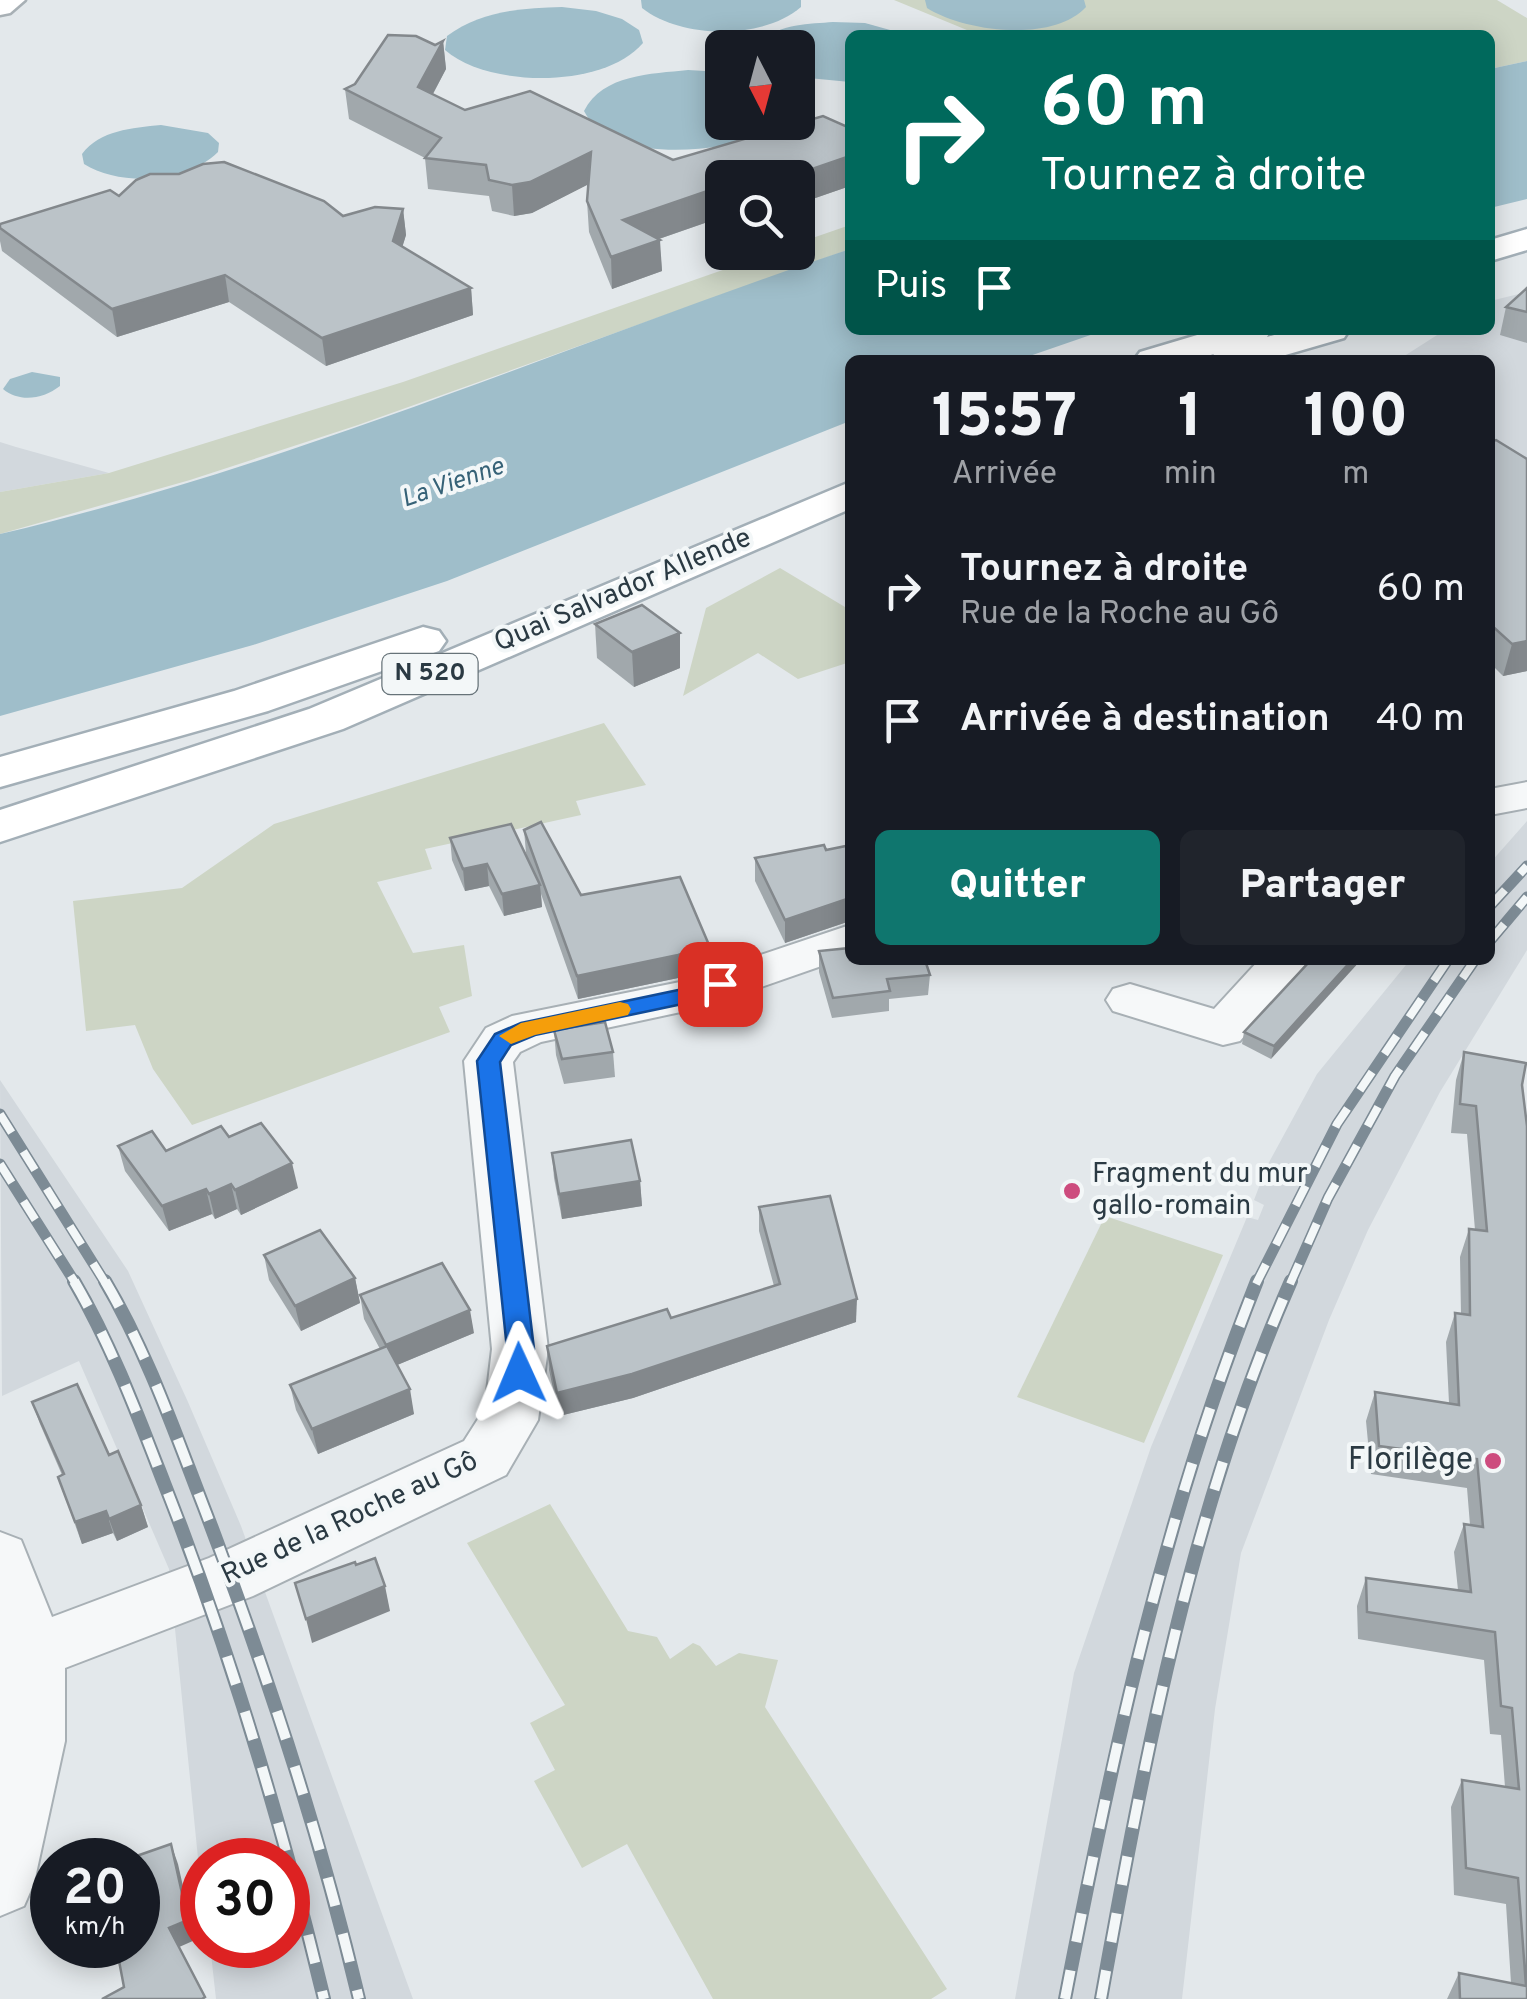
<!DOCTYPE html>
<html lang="fr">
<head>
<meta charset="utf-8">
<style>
	:root { --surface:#171b24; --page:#20242c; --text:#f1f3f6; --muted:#9ea1a6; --accent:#0f766e }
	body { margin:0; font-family:Overpass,sans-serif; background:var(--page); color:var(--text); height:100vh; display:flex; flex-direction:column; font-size:38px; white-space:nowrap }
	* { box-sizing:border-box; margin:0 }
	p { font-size:32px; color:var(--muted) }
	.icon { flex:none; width:55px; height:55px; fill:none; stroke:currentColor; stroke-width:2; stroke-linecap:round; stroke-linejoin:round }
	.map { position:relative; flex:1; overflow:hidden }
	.sheet { position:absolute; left:845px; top:355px; width:650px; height:610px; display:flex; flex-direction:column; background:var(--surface); border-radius:15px; box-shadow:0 5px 25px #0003 }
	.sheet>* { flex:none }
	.banner { position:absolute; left:845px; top:30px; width:650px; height:305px; border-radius:15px; box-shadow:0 5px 25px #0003; background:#00695c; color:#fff; overflow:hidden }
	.needle { width:65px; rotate:174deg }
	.controls { position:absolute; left:705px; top:30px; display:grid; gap:20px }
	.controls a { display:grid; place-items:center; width:110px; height:110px; border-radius:15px; background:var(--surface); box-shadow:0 5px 25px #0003; font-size:50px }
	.speed { position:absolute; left:30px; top:1838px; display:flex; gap:20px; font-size:50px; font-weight:700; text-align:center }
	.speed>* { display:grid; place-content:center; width:130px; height:130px; border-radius:50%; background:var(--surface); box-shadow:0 5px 25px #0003; line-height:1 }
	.speed small { font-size:25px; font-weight:400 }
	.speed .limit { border:15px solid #d22; background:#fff; color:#111 }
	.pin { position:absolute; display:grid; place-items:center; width:85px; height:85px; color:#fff; margin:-42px; border-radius:20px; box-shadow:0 5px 15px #0006 }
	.me { position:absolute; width:110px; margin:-55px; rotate:359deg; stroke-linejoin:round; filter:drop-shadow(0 0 8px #0008) }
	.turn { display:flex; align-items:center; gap:35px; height:210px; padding:0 30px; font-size:45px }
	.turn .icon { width:130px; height:130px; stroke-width:2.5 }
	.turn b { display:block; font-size:70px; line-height:85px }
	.then { display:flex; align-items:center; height:95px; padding:0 30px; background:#0003; gap:20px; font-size:38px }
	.eta { display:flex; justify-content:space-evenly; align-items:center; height:170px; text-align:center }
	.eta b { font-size:60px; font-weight:800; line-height:70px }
	.cta { display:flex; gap:20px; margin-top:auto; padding:20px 30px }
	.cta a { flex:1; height:115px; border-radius:15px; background:var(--accent); color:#fff; font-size:40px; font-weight:800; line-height:115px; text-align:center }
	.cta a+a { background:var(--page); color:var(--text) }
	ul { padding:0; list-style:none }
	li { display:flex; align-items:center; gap:30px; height:130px; padding:0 30px }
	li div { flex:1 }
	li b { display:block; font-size:38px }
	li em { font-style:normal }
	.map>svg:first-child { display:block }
</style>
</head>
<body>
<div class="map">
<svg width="1527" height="1999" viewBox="0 0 1527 1999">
	<rect width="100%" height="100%" fill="#e3e8eb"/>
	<g fill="#d2d8dd">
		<path d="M 1527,292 L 1527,537 L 1490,514 L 1490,360 L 1398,360 L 1445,330 L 1490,330 L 1490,301 Z"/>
		<path d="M 0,442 L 16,447 L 109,473 L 0,492 Z"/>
		<path d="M 1527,821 L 1527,950 L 1440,1092 L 1368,1230 L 1329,1320 L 1241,1553 L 1215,1709 L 1182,1999 L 1015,1999 L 1074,1673 L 1151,1447 L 1247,1217 L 1258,1220 L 1264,1205 L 1254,1200 L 1267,1166 L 1317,1074 L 1410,960 L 1490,960 L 1490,863 Z"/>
		<path d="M 0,1080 L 128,1271 L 188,1402 L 241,1526 L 413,1999 L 216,1999 L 210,1945 L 288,1945 L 288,1860 L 202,1860 L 202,1898 L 169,1569 L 79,1361 L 2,1396 Z"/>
	</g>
	<g fill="#cdd5c5">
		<path d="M 894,0 L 1497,0 L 1527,18 L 1527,61 L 1490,69 L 1490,35 L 979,35 Z"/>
		<path d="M 850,225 L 850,249 L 358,425 L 190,480 L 0,534 L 0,492 L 109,473 L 403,382 L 771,253 L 798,252 L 798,243 Z"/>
		<path d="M 780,568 L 850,610 L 850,662 L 798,679 L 758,653 L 683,696 L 706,608 Z"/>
		<path d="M 604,723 L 646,785 L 576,801 L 581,815 L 425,849 L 432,869 L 377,882 L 413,953 L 464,945 L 472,996 L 439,1007 L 450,1032 L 192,1125 L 153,1069 L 135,1025 L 86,1031 L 73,901 L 182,888 L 274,824 Z"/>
		<path d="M 1105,1216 L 1223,1255 L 1144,1443 L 1017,1397 Z"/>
		<path d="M 550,1504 L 628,1631 L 657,1637 L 670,1659 L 693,1643 L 700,1646 L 716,1666 L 739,1653 L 778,1660 L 765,1707 L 947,1989 L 931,1999 L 713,1999 L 627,1844 L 582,1868 L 534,1781 L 555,1770 L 530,1723 L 565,1705 L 467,1543 Z"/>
	</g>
	<g fill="#9fbeca">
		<path d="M 641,0 L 801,0 L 801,7 C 763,40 681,39 642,8 Z"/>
		<path d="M 925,0 L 1084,0 L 1086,7 C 1053,43 965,32 927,8 Z"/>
		<path d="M 562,7 L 596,11 L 622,19 L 639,30 L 643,43 C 604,89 488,88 445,50 L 447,36 C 481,11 520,8 562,7 Z"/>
		<path d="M 833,22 L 865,23 L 908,35 L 850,35 L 850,82 L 798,77 L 798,48 L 758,47 C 771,24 809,24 833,22 Z"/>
		<path d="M 1527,61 L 1527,199 L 1490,208 L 1490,69 Z"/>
		<path d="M 688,70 L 722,72 L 722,122 L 789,124 C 741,151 615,170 584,111 C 603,74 651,74 688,70 Z"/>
		<path d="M 161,125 L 208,133 L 219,143 L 218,152 C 187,183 121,187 84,164 L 82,154 C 100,130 132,128 161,125 Z"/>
		<path d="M 850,249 L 850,330 L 1105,330 L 1018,360 L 850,360 L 850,421 L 447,581 L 253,645 L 0,716 L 0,534 C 291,466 568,344 850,249 Z"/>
		<path d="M 32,372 L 60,377 L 60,386 C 43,399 20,403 3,389 L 10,379 Z"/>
	</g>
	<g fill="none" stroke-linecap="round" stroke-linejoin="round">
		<g stroke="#a8b0b5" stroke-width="4">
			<g id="street">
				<path d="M 1527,782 L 1527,808 L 1490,815 L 1490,789 Z"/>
				<path d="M 850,925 L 850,956 L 704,1007 L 541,1042 L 520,1052 L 513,1062 L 548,1349 L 538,1420 L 506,1475 L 253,1596 L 65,1668 L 65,1741 L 34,1883 L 24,1906 L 0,1916 L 0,1532 L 21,1540 L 52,1617 L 209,1558 L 464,1441 L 485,1408 L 492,1349 L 464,1061 L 486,1028 L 512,1016 L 680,982 Z"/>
				<path d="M 1259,960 L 1309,960 L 1240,1041 L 1223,1045 L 1113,1011 L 1106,1000 L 1113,989 L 1130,984 L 1214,1009 Z"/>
			</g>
		</g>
		<g stroke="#a8b0b5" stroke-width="5">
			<path id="secondary" d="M 0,0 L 25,0 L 10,13 L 0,15 Z"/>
		</g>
		<g stroke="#a3afb7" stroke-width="5">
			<g id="primary">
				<path d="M 1527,229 L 1527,250 L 1490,261 L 1490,240 Z"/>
				<path d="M 1214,330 L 1271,330 L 1267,337 L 1291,330 L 1349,330 L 1344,338 L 1268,360 L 1209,360 L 1214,354 L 1193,360 L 1134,360 L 1140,352 Z"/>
				<path d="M 850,482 L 850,509 L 343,729 L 0,842 L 0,810 L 309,709 Z"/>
				<path d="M 423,627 L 439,631 L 446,641 L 439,651 L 268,711 L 0,787 L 0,757 L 234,691 Z"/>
			</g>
		</g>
		<use href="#street" fill="#f6f8f9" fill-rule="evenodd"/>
		<use href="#secondary" fill="#fff" fill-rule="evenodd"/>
		<use href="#primary" fill="#fff" fill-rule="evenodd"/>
		<g stroke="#7d8b95" stroke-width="11">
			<g id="rail-far1">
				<path d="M 1490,906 L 1527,866"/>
				<path d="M 1490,941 L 1527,897"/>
				<path d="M 0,1114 L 106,1284"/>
				<path d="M 0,1164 L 76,1284"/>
				<path d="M 1256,1284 L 1337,1124 L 1448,960"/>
				<path d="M 1290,1284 L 1328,1198 L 1395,1076 L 1475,960"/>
			</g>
		</g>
		<g stroke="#7d8b95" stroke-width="14">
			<g id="rail">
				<path d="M 74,1281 C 111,1344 138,1416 164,1483 C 230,1650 282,1824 324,1999"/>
				<path d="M 105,1281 C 146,1350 174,1430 203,1505 C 265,1666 319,1831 359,1999"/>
				<path d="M 1065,1999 C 1113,1751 1163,1517 1257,1281"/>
				<path d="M 1101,1999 C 1145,1756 1191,1508 1291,1281"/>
			</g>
		</g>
		<use href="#rail-far1" stroke="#f3f7f8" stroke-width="8" stroke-dasharray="22" stroke-linecap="butt"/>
		<use href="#rail" stroke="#f3f7f8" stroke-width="10" stroke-dasharray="29" stroke-linecap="butt"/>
	</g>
	<g fill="#a1a8ac">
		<path d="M 388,35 L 416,36 L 435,45 L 443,41 L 446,69 L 433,94 L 465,110 L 530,91 L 673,160 L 823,116 L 850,128 L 850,186 L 798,204 L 798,178 L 722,178 L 722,217 L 659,239 L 662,271 L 612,289 L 589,232 L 587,201 L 588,184 L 532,213 L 514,216 L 492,211 L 489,196 L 428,189 L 425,158 L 349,119 L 345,89 L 355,84 Z"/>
		<path d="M 119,196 L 343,216 L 403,209 L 406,235 L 402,247 L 471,288 L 473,315 L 326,366 L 229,302 L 117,337 L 2,251 L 0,241 L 0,224 Z"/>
		<path d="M 1527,288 L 1527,343 L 1500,335 L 1506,307 Z"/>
		<path d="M 1490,442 L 1527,671 L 1503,676 L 1490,663 Z"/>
		<path d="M 595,624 L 680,668 L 634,687 L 597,658 Z"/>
		<path d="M 524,830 L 581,895 L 709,945 L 709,968 L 678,978 L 578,999 L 541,894 L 542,907 L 504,916 L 489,886 L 465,891 L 452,860 L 450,838 L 529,862 L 526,853 Z"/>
		<path d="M 826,850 L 850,853 L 850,921 L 785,943 L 755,881 L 755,858 Z"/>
		<path d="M 819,951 L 930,975 L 928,995 L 889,999 L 889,1011 L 832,1018 L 819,972 Z"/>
		<path d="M 1311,960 L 1271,1059 L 1242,1044 L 1244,1032 Z"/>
		<path d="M 554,1030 L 613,1052 L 615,1077 L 564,1084 L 556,1055 Z"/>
		<path d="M 1464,1052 L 1522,1085 L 1527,1999 L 1447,1999 L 1459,1973 L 1511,1983 L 1506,1904 L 1454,1895 L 1451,1807 L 1462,1780 L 1505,1787 L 1501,1735 L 1490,1734 L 1484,1660 L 1358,1639 L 1357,1606 L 1366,1578 L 1458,1590 L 1454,1552 L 1464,1524 L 1470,1525 L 1467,1488 L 1371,1474 L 1366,1421 L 1375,1392 L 1449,1403 L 1446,1342 L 1455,1313 L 1461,1314 L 1460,1257 L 1469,1229 L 1475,1230 L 1467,1134 L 1451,1133 L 1456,1080 Z"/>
		<path d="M 229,1137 L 298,1188 L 241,1215 L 237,1209 L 215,1219 L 212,1214 L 169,1231 L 125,1171 L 118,1146 L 166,1151 Z"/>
		<path d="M 552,1153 L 640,1181 L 642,1206 L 562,1219 L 554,1178 Z"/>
		<path d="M 759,1207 L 856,1322 L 633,1398 L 559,1416 L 549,1370 L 547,1346 L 671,1318 L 774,1286 L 759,1231 Z"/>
		<path d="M 264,1255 L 355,1278 L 360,1303 L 301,1331 L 269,1280 Z"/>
		<path d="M 360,1295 L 474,1333 L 397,1365 L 414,1414 L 318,1454 L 296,1410 L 290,1385 L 380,1349 L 364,1319 Z"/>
		<path d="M 32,1402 L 109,1455 L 141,1505 L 148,1527 L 117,1541 L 113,1533 L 82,1544 L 58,1477 L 62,1475 L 40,1424 Z"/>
	</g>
	<g fill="#83888c">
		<path d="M 443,41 L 446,69 L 421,116 L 418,87 Z"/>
		<path d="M 591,152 L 593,182 L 532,213 L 514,216 L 512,185 Z"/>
		<path d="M 850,156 L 850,186 L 798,204 L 798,178 L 786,178 Z"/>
		<path d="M 722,186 L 722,217 L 624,251 L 623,220 Z"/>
		<path d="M 403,209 L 406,235 L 396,268 L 393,241 Z"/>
		<path d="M 660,240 L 662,271 L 612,289 L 611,257 Z"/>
		<path d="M 225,275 L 229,302 L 117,337 L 112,309 Z"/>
		<path d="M 471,288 L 473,315 L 326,366 L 322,338 Z"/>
		<path d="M 680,633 L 680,668 L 634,687 L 632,652 Z"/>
		<path d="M 1527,641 L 1527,671 L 1503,676 L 1512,644 Z"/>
		<path d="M 487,864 L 489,886 L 465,891 L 463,869 Z"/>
		<path d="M 540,885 L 542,907 L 504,916 L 502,894 Z"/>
		<path d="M 850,898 L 850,921 L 785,943 L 785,920 Z"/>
		<path d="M 709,945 L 709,968 L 678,978 L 578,999 L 577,976 Z"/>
		<path d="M 1352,960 L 1361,960 L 1271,1059 L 1274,1046 Z"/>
		<path d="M 292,1163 L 298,1188 L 241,1215 L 235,1190 Z"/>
		<path d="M 640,1181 L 642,1206 L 562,1219 L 559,1194 Z"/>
		<path d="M 231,1184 L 237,1209 L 215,1219 L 209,1194 Z"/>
		<path d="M 206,1189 L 212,1214 L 169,1231 L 162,1206 Z"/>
		<path d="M 355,1278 L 360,1303 L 301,1331 L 295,1306 Z"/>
		<path d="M 857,1299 L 856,1322 L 633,1398 L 559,1416 L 557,1393 Z"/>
		<path d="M 470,1310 L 474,1333 L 390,1368 L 386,1345 Z"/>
		<path d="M 410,1389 L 414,1414 L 318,1454 L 312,1429 Z"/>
		<path d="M 141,1505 L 148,1527 L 117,1541 L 109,1519 Z"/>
		<path d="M 106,1511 L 113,1533 L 82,1544 L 75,1522 Z"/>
		<path d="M 385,1586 L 390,1611 L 312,1643 L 306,1619 Z"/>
		<path d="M 171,1844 L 178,1864 L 195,1940 L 177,1948 L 169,1928 Z"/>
	</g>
	<g fill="#bbc3c8" stroke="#83888c" stroke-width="2.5">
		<path d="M 388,35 L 416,36 L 435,45 L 443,41 L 418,87 L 465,110 L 530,91 L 673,160 L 823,116 L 850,128 L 850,156 L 786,178 L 761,178 L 755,175 L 747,178 L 722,178 L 722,186 L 623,220 L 660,240 L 611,257 L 587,201 L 591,152 L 530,182 L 512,185 L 489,180 L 486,165 L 425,158 L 441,138 L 345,89 L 355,84 Z"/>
		<path d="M 224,162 L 324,201 L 343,216 L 375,207 L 403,209 L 393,241 L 471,288 L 322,338 L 225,275 L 112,309 L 0,228 L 0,224 L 110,190 L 119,196 L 136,180 L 150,174 L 179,174 L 203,164 Z"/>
		<path d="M 1527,288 L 1527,312 L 1506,307 Z"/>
		<path d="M 1496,440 L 1527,459 L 1527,641 L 1512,644 L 1490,624 L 1490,442 Z"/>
		<path d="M 642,605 L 680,633 L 632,652 L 595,624 Z"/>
		<path d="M 541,822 L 581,895 L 680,877 L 709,945 L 678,955 L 577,976 L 524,830 Z"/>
		<path d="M 511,824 L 540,885 L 502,894 L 487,864 L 463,869 L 450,838 Z"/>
		<path d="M 824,845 L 826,850 L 846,846 L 850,853 L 850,898 L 785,920 L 755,858 Z"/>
		<path d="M 850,948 L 850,960 L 925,960 L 930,975 L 887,979 L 890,991 L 833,998 L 819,951 Z"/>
		<path d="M 1311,960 L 1352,960 L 1274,1046 L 1244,1032 Z"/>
		<path d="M 605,1022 L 613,1052 L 562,1059 L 554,1030 Z"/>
		<path d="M 1464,1052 L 1526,1063 L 1522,1085 L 1527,1126 L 1527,1999 L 1460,1999 L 1459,1973 L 1526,1986 L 1518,1878 L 1466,1868 L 1462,1780 L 1519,1789 L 1512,1708 L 1501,1706 L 1495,1632 L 1367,1612 L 1366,1578 L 1471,1592 L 1464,1524 L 1483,1527 L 1477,1459 L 1379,1446 L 1375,1392 L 1459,1405 L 1455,1313 L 1470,1315 L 1469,1229 L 1487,1231 L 1476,1106 L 1460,1104 Z"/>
		<path d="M 261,1123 L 292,1163 L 235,1190 L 231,1184 L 209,1194 L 206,1189 L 162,1206 L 118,1146 L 152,1131 L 166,1151 L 221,1126 L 229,1137 Z"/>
		<path d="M 631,1140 L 640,1181 L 559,1194 L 552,1153 Z"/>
		<path d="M 830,1196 L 857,1299 L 632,1374 L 557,1393 L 547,1346 L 667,1309 L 671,1318 L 780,1284 L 759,1207 Z"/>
		<path d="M 320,1230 L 355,1278 L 295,1306 L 264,1255 Z"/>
		<path d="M 442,1263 L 470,1310 L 386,1345 L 360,1295 Z"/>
		<path d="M 387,1346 L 410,1389 L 312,1429 L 290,1385 Z"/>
		<path d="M 77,1384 L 109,1455 L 118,1451 L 141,1505 L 109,1519 L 106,1511 L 75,1522 L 58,1477 L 64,1474 L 32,1402 Z"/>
		<path d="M 375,1558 L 385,1586 L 306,1619 L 295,1583 L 355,1562 L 356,1565 Z"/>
		<path d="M 171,1844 L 188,1920 L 169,1928 L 205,1997 L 202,1999 L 102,1999 L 124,1987 L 116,1945 L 138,1945 L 138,1860 L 125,1860 Z"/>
	</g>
	<path fill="#1a73e8" stroke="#114b97" stroke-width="2.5" d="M 720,977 L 731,984 L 727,990 L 687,1003 L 535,1035 L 511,1045 L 500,1062 L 534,1349 L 528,1380 L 519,1383 L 509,1380 L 505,1373 L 507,1349 L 477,1061 L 495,1034 L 521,1023 L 683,989 Z"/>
	<path fill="#f59e0b" d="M 620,1002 L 628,1004 L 631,1009 L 628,1015 L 535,1035 L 511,1044 L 499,1036 L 521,1023 Z"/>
	<g fill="#cd4c7e" stroke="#f3f7f8" stroke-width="4">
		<circle cx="1072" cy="1191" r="10"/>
		<circle cx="1493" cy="1461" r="10"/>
	</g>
	<g text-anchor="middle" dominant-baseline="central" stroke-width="8" stroke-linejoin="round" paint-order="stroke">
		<g font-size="25" font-style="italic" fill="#366277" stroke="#f3f7f8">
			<text transform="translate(453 484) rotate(-19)">La Vienne</text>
		</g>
		<rect fill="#f3f7f8" stroke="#677379" stroke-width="2.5" x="382.5" y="654" width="95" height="40" rx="8"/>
		<g font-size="25" font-weight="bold" fill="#2b3a43">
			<text x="430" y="674">N 520</text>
		</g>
		<g font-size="28" fill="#2b3a43" stroke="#f3f7f8">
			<text transform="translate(623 591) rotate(-23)">Quai Salvador Allende</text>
			<text transform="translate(350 1519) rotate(-25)">Rue de la Roche au Gô</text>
		</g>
		<g font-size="28" fill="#2b3a43" stroke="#f3f7f8" text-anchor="start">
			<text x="1092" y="1175">Fragment du mur<tspan x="1092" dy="32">gallo-romain</tspan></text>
		</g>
		<g font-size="32" fill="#2b3a43" stroke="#f3f7f8" text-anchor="end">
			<text x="1473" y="1461">Florilège</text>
		</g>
	</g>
</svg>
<div class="controls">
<a><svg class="needle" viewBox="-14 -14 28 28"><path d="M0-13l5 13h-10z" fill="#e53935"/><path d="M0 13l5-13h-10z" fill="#9ea1a6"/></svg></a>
<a><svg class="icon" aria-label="search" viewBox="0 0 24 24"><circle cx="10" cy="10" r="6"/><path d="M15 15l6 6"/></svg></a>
</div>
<div class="speed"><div>20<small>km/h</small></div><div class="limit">30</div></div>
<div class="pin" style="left:720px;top:984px;background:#d93025"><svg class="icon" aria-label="arrive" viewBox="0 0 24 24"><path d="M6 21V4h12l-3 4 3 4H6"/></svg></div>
<svg class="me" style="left:519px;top:1373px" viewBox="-20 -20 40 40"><path d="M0-17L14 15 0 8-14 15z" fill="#1a73e8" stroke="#fff" stroke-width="4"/></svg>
<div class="banner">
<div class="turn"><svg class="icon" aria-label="right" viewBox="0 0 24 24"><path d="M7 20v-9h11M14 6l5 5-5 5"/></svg><div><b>60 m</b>Tournez à droite</div></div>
<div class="then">Puis<svg class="icon" aria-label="arrive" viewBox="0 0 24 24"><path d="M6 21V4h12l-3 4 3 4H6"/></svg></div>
</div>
<section class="sheet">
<div class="eta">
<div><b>15:57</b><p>Arrivée</p></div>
<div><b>1</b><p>min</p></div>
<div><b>100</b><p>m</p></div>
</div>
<ul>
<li><svg class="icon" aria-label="right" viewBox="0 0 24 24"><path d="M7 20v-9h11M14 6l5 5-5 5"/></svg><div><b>Tournez à droite</b><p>Rue de la Roche au Gô</p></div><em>60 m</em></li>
<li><svg class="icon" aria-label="arrive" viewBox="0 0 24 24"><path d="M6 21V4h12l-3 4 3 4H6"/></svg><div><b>Arrivée à destination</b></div><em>40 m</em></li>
</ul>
<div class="cta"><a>Quitter</a><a>Partager</a></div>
</section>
</div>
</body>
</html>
